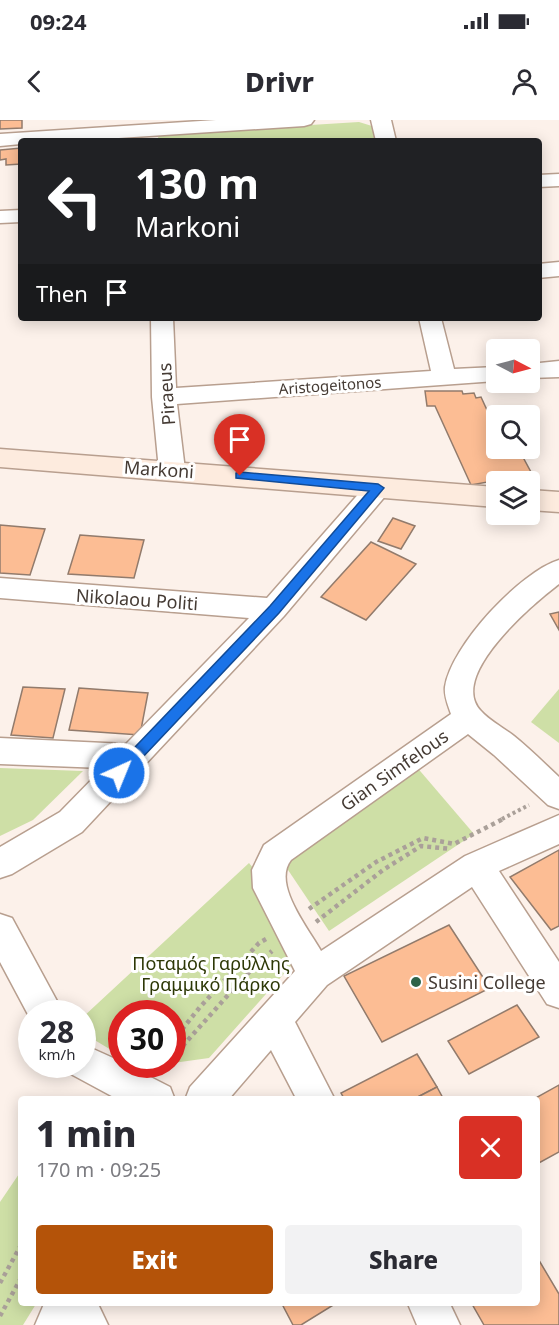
<!DOCTYPE html>
<html lang="en">
<head>
<meta charset="utf-8">
<style>
	:root { --surface:#fff; --page:#f2f2f3; --text:#2b2b33; --muted:#7c7c81; --accent:#b45309 }
	body { margin:0; font-family:"Noto Sans",sans-serif; background:var(--page); color:var(--text); height:100vh; display:flex; flex-direction:column; font-size:22px; white-space:nowrap }
	* { box-sizing:border-box; margin:0 }
	p { font-size:20px; color:var(--muted) }
	.icon { flex:none; width:33px; height:33px; fill:none; stroke:currentColor; stroke-width:2; stroke-linecap:round; stroke-linejoin:round }
	.map { position:relative; flex:1; overflow:hidden }
	.drawer { position:absolute; left:18px; top:976px; width:522px; height:210px; display:flex; flex-direction:column; background:var(--surface); border-radius:6px; box-shadow:0 3px 15px #0003 }
	.drawer>* { flex:none }
	.hud { position:absolute; left:18px; top:18px; width:524px; height:183px; border-radius:6px; box-shadow:0 3px 15px #0003; background:#202124; color:#fff; overflow:hidden }
	.needle { width:39px; rotate:96deg }
	.fabs { position:absolute; left:486px; top:219px; display:grid; gap:12px }
	.fabs a { display:grid; place-items:center; width:54px; height:54px; border-radius:6px; background:var(--surface); box-shadow:0 3px 15px #0003; font-size:30px }
	.speed { position:absolute; left:18px; top:880px; display:flex; gap:12px; font-size:30px; font-weight:700; text-align:center }
	.speed>* { display:grid; place-content:center; width:78px; height:78px; border-radius:50%; background:var(--surface); box-shadow:0 3px 15px #0003; line-height:1 }
	.speed small { font-size:15px; font-weight:400 }
	.speed .limit { border:9px solid #d22; background:#fff; color:#111 }
	.pin { position:absolute; display:grid; place-items:center; width:51px; height:51px; color:#fff; margin:-62px -26px; border-radius:50% 50% 50% 0; rotate:-45deg; box-shadow:0 0 6px #0007 }
	.pin .icon { rotate:45deg }
	.me { position:absolute; width:66px; margin:-33px; rotate:44deg; stroke-linejoin:round; filter:drop-shadow(0 0 4px #0008) }
	.turn { display:flex; align-items:center; gap:21px; height:126px; padding:0 18px; font-size:27px }
	.turn .icon { width:78px; height:78px; stroke-width:2.5 }
	.turn b { display:block; font-size:42px; line-height:51px }
	.then { display:flex; align-items:center; height:57px; padding:0 18px; background:#0003; gap:12px; font-size:22px }
	.round { display:grid; place-items:center; flex:none; width:63px; height:63px; border-radius:6px; background:var(--page) }
	.overview { display:flex; align-items:center; justify-content:space-between; height:102px; padding:0 18px }
	h1 { font-size:36px; font-weight:800; line-height:45px }
	.primary-button { display:flex; gap:12px; margin-top:auto; padding:12px 18px }
	.primary-button a { flex:1; height:69px; border-radius:6px; background:var(--accent); color:#fff; font-size:24px; font-weight:800; line-height:69px; text-align:center }
	.primary-button a+a { background:var(--page); color:var(--text) }
	.status { display:flex; justify-content:space-between; align-items:center; height:42px; padding:0 30px; background:var(--surface); direction:ltr }
	.status svg { height:16px; fill:currentColor }
	header { display:flex; justify-content:space-between; align-items:center; height:78px; padding:0 18px; background:var(--surface); font-size:27px; font-weight:800 }
	.map>svg:first-child { display:block }
</style>
</head>
<body>
<div class="status"><b>09:24</b><svg viewBox="0 0 49 12"><path d="M0 12V9h3v3zM5 12V6h3v6zM10 12V3h3v9zM15 12V0h3v12zM26 1h20v11H26zM47 4h2v5h-2z"/></svg></div>
<header><svg class="icon" aria-label="back" viewBox="0 0 24 24"><path d="M15 5l-7 7 7 7"/></svg>Drivr<svg class="icon" aria-label="person" viewBox="0 0 24 24"><circle cx="12" cy="8" r="4"/><path d="M4 21q1-7 8-7t8 7"/></svg></header>
<div class="map">
<svg width="559" height="1205" viewBox="0 0 559 1205">
	<rect width="100%" height="100%" fill="#fcf1ea"/>
	<g fill="#cedfa6">
		<path d="M 359,2 L 372,6 L 375,21 L 156,21 L 159,16 L 165,14 Z"/>
		<path d="M 559,569 L 559,623 L 531,602 Z"/>
		<path d="M 415,645 L 474,714 L 329,811 L 282,741 Z"/>
		<path d="M 0,648 L 83,651 L 33,700 L 0,716 Z"/>
		<path d="M 249,743 L 313,821 L 209,938 L 173,943 L 172,894 L 122,894 L 121,936 L 83,913 L 83,897 Z"/>
		<path d="M 21,1051 L 21,1184 L 36,1184 L 23,1205 L 0,1205 L 0,1082 Z"/>
	</g>
	<g fill="#fcbd94" stroke="#927b6c" stroke-width="1.5">
		<path d="M 0,0 L 22,0 L 22,8 L 0,9 Z"/>
		<path d="M 21,28 L 21,44 L 6,45 L 6,39 L 0,40 L 0,30 Z"/>
		<path d="M 425,271 L 462,271 L 463,274 L 474,273 L 476,278 L 481,277 L 487,290 L 496,300 L 496,328 L 518,328 L 532,354 L 471,365 L 435,286 L 427,286 Z"/>
		<path d="M 393,398 L 415,406 L 401,429 L 378,421 Z"/>
		<path d="M 0,405 L 45,409 L 30,455 L 0,453 Z"/>
		<path d="M 80,415 L 144,420 L 134,458 L 68,454 Z"/>
		<path d="M 371,422 L 416,444 L 366,500 L 321,477 Z"/>
		<path d="M 559,492 L 559,510 L 550,494 Z"/>
		<path d="M 23,567 L 65,569 L 53,618 L 11,615 Z"/>
		<path d="M 79,568 L 148,573 L 140,615 L 69,610 Z"/>
		<path d="M 559,730 L 559,806 L 551,810 L 510,757 Z"/>
		<path d="M 449,805 L 490,868 L 382,922 L 344,856 Z"/>
		<path d="M 517,885 L 539,917 L 469,954 L 448,921 Z"/>
		<path d="M 417,934 L 437,967 L 412,980 L 345,980 L 341,973 Z"/>
		<path d="M 559,965 L 559,1032 L 537,1044 L 537,980 L 532,980 Z"/>
		<path d="M 437,967 L 444,980 L 412,980 Z"/>
		<path d="M 537,1137 L 559,1174 L 559,1205 L 484,1205 L 472,1184 L 537,1184 Z"/>
		<path d="M 282,1184 L 335,1184 L 301,1205 L 293,1205 Z"/>
	</g>
	<g fill="none" stroke-linecap="round" stroke-linejoin="round">
		<g stroke="#b89f8f" stroke-width="3">
			<g id="street">
				<path d="M 216,0 L 314,0 L 311,4 L 304,6 L 73,21 L 21,21 L 21,24 L 0,26 L 0,14 Z"/>
				<path d="M 371,0 L 391,0 L 396,21 L 376,21 Z"/>
				<path d="M 559,54 L 559,66 L 538,67 L 538,55 Z"/>
				<path d="M 21,90 L 21,102 L 0,103 L 0,91 Z"/>
				<path d="M 559,142 L 559,156 L 538,158 L 538,144 Z"/>
				<path d="M 151,198 L 173,198 L 176,268 L 431,251 L 419,198 L 441,198 L 454,249 L 496,247 L 496,261 L 177,284 L 185,350 L 181,356 L 172,359 L 163,356 L 159,350 L 152,277 Z"/>
				<path d="M 559,241 L 559,257 L 530,258 L 530,244 Z"/>
				<path d="M 378,359 L 387,362 L 391,368 L 387,374 L 284,496 L 82,712 L 12,754 L 0,758 L 0,727 L 60,692 L 103,648 L 0,644 L 0,618 L 126,624 L 249,498 L 0,478 L 0,458 L 267,478 L 369,362 Z"/>
				<path d="M 559,440 L 559,464 C 534,483 447,556 481,591 C 490,601 504,608 514,616 C 530,629 544,643 559,657 L 559,689 L 548,685 L 494,635 L 468,614 L 291,740 C 272,764 308,808 321,831 L 465,736 L 559,695 L 559,724 L 499,751 L 559,842 L 559,888 L 547,884 L 472,767 L 327,865 L 295,902 L 335,980 L 297,980 L 271,930 L 228,980 L 185,980 L 190,967 L 295,851 L 253,768 L 252,750 L 264,725 L 451,594 C 448,585 444,576 445,567 C 451,526 520,452 559,440 Z"/>
				<path d="M 0,794 L 12,798 L 64,894 L 32,894 L 32,902 L 0,842 Z"/>
				<path d="M 82,924 L 122,942 L 122,945 L 127,945 L 170,967 L 175,980 L 119,980 L 69,953 L 66,945 L 82,945 Z"/>
				<path d="M 44,1184 L 98,1184 L 108,1205 L 35,1205 Z"/>
				<path d="M 408,1184 L 450,1184 L 460,1205 L 417,1205 Z"/>
			</g>
		</g>
		<g stroke="#b89f8f" stroke-width="3">
			<g id="secondary">
				<path d="M 0,329 L 496,367 L 496,387 L 0,347 Z"/>
				<path d="M 530,370 L 559,372 L 559,392 L 530,390 Z"/>
			</g>
		</g>
		<path stroke="#aaa099" stroke-width="4" stroke-dasharray="3 3" stroke-linecap="butt" d="M 502,699 L 529,685"/>
		<g stroke="#aaa099" stroke-width="4.5" stroke-dasharray="4 4" stroke-linecap="butt">
			<path d="M 309,789 L 376,742 L 423,718 L 454,724 L 505,698"/>
			<path d="M 316,802 L 383,750 L 421,726 L 451,729"/>
			<path d="M 172,922 L 200,887 L 259,823 L 266,819"/>
			<path d="M 172,938 L 244,857 L 272,831"/>
			<path d="M 0,1163 L 21,1125"/>
			<path d="M 0,1196 L 21,1158"/>
		</g>
		<use href="#street" fill="#fff" fill-rule="evenodd"/>
		<use href="#secondary" fill="#fdebde" fill-rule="evenodd"/>
	</g>
	<path fill="#1a73e8" stroke="#114b97" stroke-width="1.5" d="M 240,352 L 378,364 L 384,368 L 279,493 L 124,657 L 114,657 L 112,653 L 114,649 L 270,486 L 369,371 L 236,358 L 236,353 Z"/>
	<circle fill="#2d6349" stroke="#fff" stroke-width="2" cx="416" cy="862" r="6"/>
	<g text-anchor="middle" dominant-baseline="central" stroke-width="6" stroke-linejoin="round" paint-order="stroke">
		<g font-size="15" fill="#453b34" stroke="#fff">
			<text transform="translate(330 265) rotate(-4)">Aristogeitonos</text>
		</g>
		<g font-size="18" fill="#453b34" stroke="#fff">
			<text transform="translate(166 274) rotate(-94)">Piraeus</text>
			<text transform="translate(159 349) rotate(4)">Markoni</text>
			<text transform="translate(137 479) rotate(4)">Nikolaou Politi</text>
			<text transform="translate(394 650) rotate(-35)">Gian Simfelous</text>
		</g>
		<g font-size="18" fill="#2d3806" stroke="#fff">
			<text x="211" y="843">Ποταμός Γαρύλλης<tspan x="211" dy="21">Γραμμικό Πάρκο</tspan></text>
		</g>
		<g font-size="18" fill="#453b34" stroke="#fff" text-anchor="start">
			<text x="428" y="862">Susini College</text>
		</g>
	</g>
</svg>
<div class="fabs">
<a><svg class="needle" viewBox="-14 -14 28 28"><path d="M0-13l5 13h-10z" fill="#e53935"/><path d="M0 13l5-13h-10z" fill="#7c7c81"/></svg></a>
<a><svg class="icon" aria-label="search" viewBox="0 0 24 24"><circle cx="10" cy="10" r="6"/><path d="M15 15l6 6"/></svg></a>
<a><svg class="icon" aria-label="layers" viewBox="0 0 24 24"><path d="M12 4l9 5-9 5-9-5zM3 14l9 5 9-5"/></svg></a>
</div>
<div class="speed"><div>28<small>km/h</small></div><div class="limit">30</div></div>
<div class="pin" style="left:240px;top:356px;background:#d93025"><svg class="icon" aria-label="arrive" viewBox="0 0 24 24"><path d="M6 21V4h12l-3 4 3 4H6"/></svg></div>
<svg class="me" style="left:119px;top:653px" viewBox="-20 -20 40 40"><circle r="17" fill="#1a73e8" stroke="#fff" stroke-width="3"/><path d="M0-11L8 9 0 5-8 9z" fill="#fff"/></svg>
<div class="hud">
<div class="turn"><svg class="icon" aria-label="left" viewBox="0 0 24 24"><path d="M17 20v-9H6M10 6l-5 5 5 5"/></svg><div><b>130 m</b>Markoni</div></div>
<div class="then">Then<svg class="icon" aria-label="arrive" viewBox="0 0 24 24"><path d="M6 21V4h12l-3 4 3 4H6"/></svg></div>
</div>
<section class="drawer">
<div class="overview"><div><h1>1 min</h1><p>170 m · 09:25</p></div><a class="round" style="background:#d93025;color:#fff"><svg class="icon" aria-label="close" viewBox="0 0 24 24"><path d="M6 6l12 12M18 6L6 18"/></svg></a></div>
<div class="primary-button"><a>Exit</a><a>Share</a></div>
</section>
</div>
</body>
</html>
